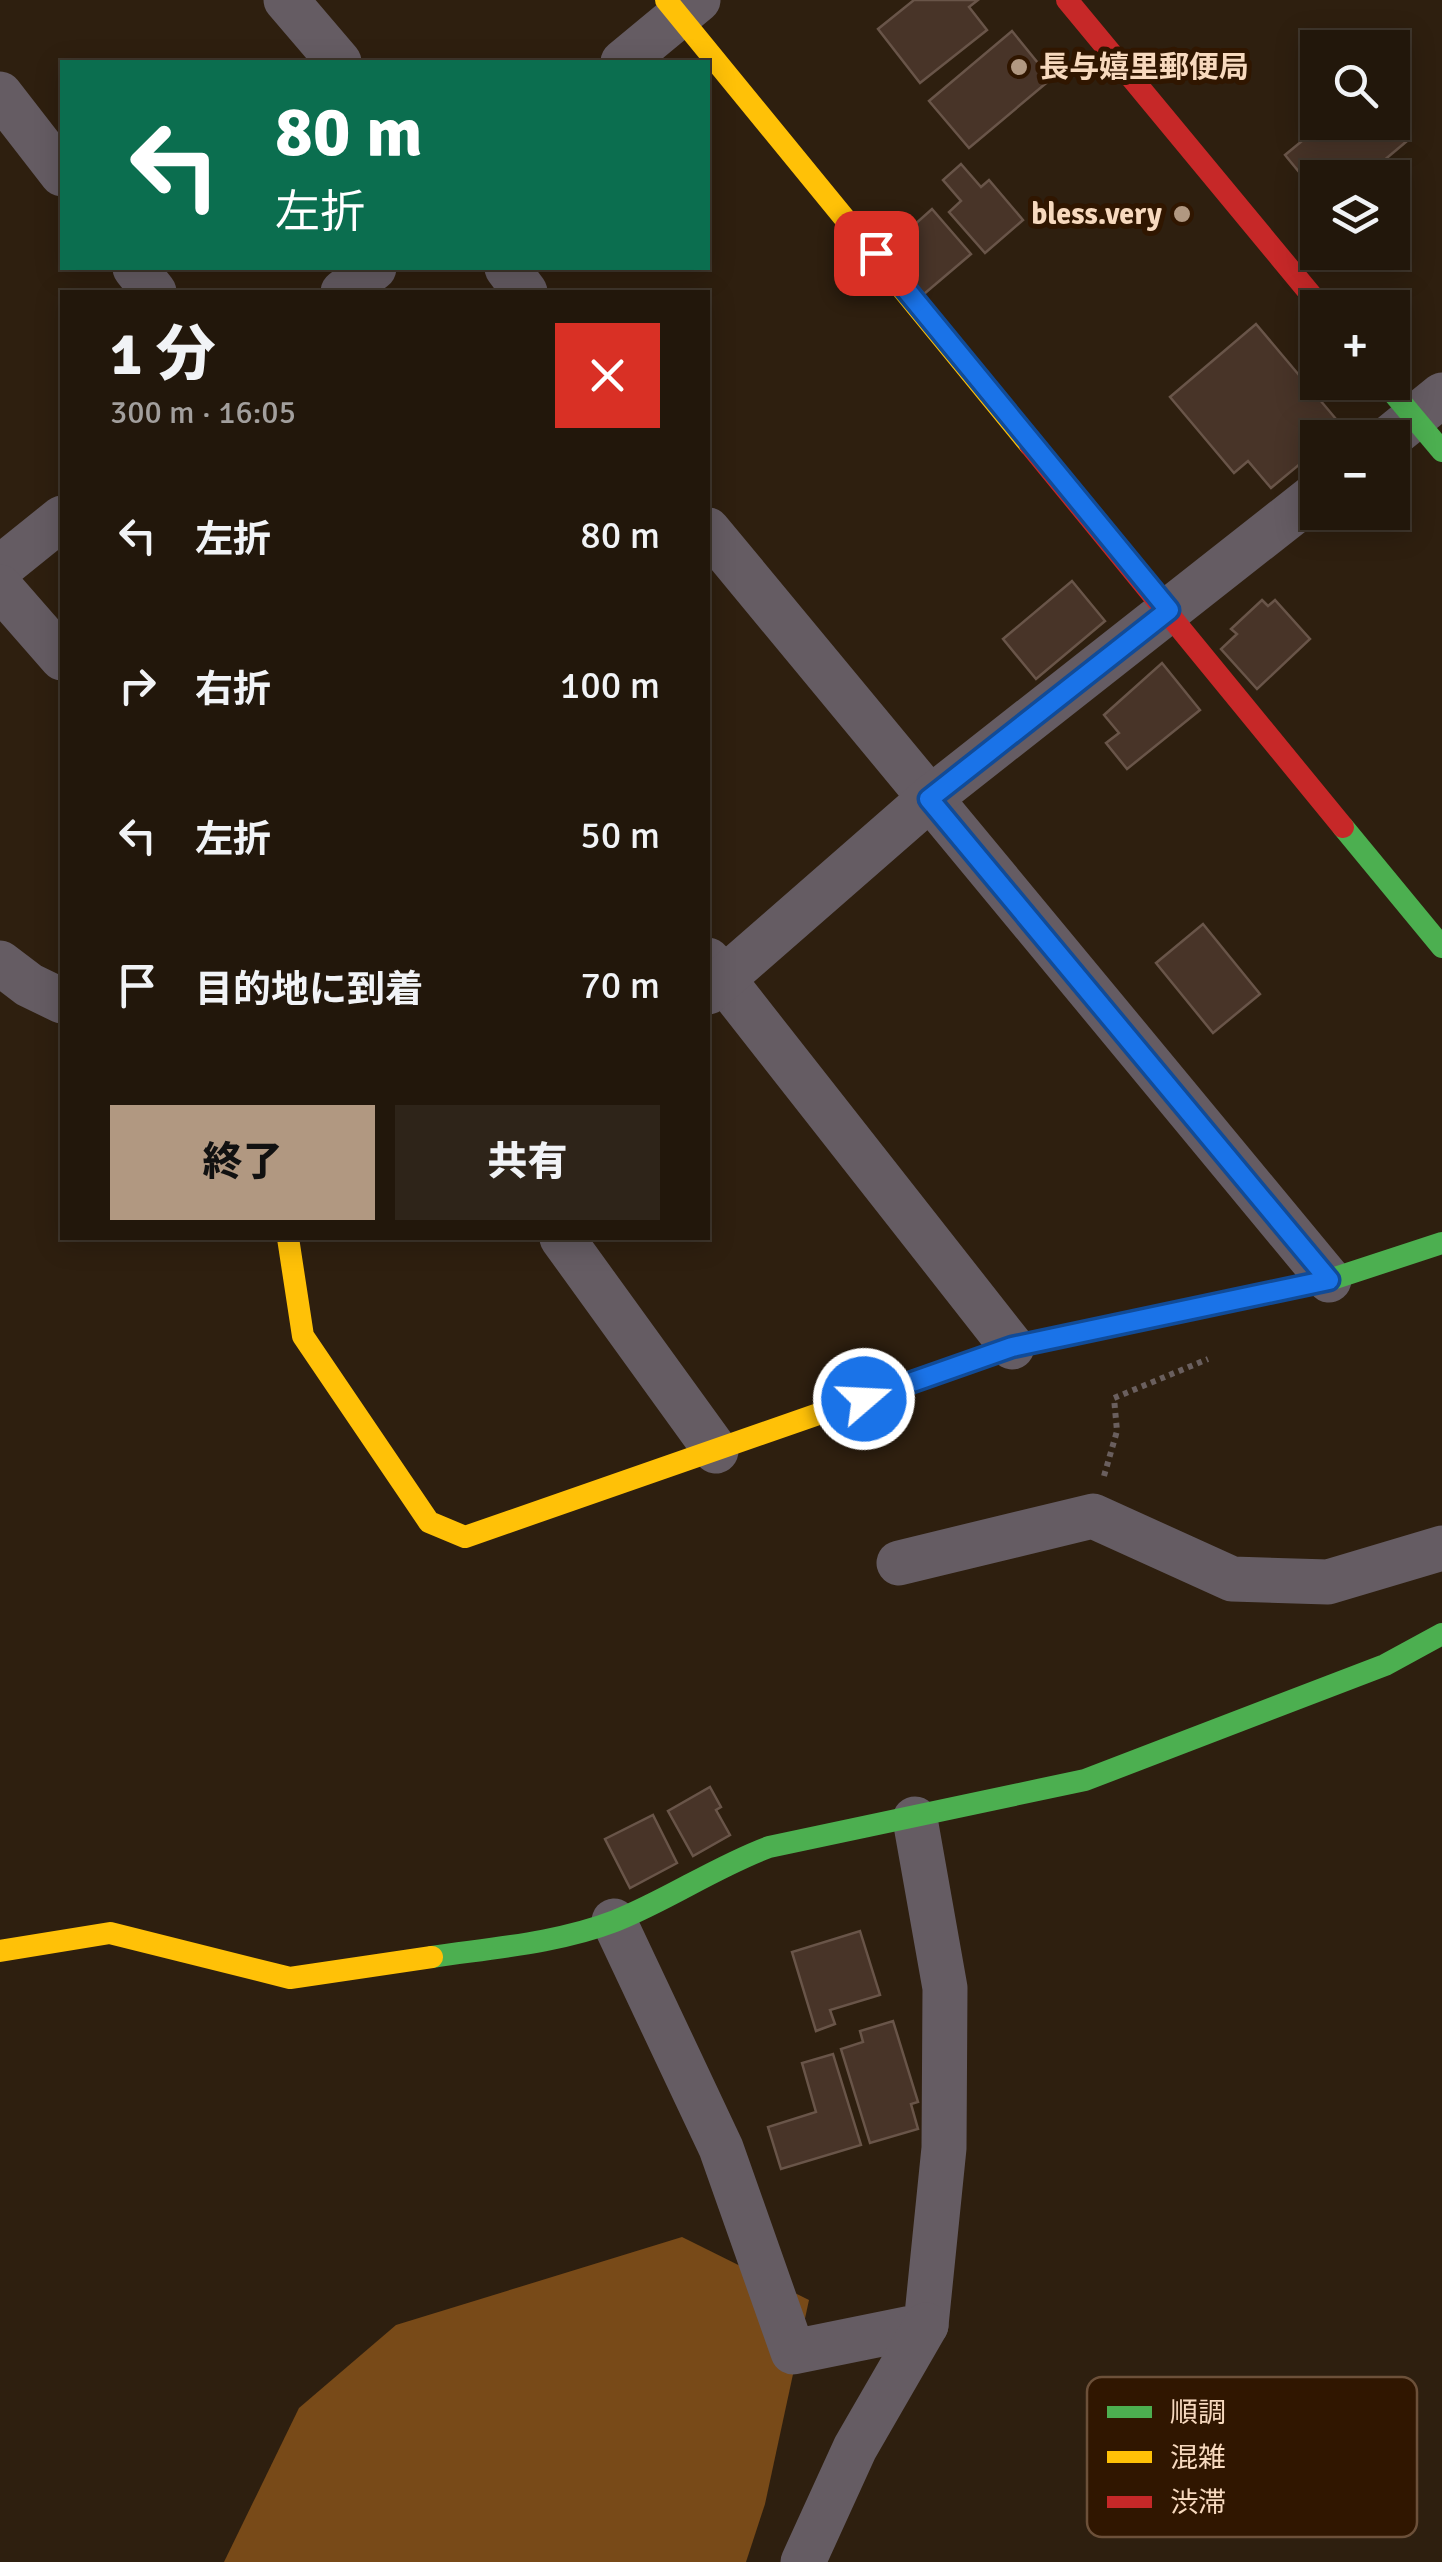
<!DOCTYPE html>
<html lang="ja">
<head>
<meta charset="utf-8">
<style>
	:root { --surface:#22170b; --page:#2e2419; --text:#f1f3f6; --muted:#a29f9d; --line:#3f362c; --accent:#b19881 }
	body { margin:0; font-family:Signika,"Noto Sans JP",sans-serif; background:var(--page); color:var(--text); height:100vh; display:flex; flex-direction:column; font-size:38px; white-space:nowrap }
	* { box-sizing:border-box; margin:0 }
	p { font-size:32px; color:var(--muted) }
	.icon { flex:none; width:55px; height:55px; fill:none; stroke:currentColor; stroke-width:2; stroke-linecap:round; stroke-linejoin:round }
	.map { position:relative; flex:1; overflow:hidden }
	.panel { position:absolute; left:60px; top:290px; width:650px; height:950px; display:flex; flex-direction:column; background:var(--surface); border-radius:0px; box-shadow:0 5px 25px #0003,0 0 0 2px var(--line) }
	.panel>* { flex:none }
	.top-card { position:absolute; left:60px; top:60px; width:650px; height:210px; border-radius:0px; box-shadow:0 5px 25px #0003,0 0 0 2px var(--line); background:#0b6e4f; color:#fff; overflow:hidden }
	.controls { position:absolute; left:1300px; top:30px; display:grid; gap:20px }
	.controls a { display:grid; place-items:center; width:110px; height:110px; border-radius:0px; background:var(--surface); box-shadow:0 5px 25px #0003,0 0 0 2px var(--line); font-size:50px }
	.pin { position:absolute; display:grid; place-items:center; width:85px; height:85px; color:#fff; margin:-42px; border-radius:20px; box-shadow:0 5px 15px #0006 }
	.me { position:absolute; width:110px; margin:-55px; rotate:71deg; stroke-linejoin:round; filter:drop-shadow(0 0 8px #0008) }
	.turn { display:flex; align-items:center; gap:35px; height:210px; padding:0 50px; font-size:45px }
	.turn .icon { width:130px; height:130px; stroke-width:2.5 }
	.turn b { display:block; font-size:70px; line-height:85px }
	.round { display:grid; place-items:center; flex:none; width:105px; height:105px; border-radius:0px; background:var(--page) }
	.summary { display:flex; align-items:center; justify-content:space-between; height:170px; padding:0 50px }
	h1 { font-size:60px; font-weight:800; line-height:75px }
	.button { display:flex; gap:20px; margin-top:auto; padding:20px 50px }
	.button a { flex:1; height:115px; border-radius:0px; background:var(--accent); color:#111; font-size:40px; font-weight:800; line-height:115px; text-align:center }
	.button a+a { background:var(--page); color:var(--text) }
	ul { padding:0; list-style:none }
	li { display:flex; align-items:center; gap:30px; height:150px; padding:0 50px }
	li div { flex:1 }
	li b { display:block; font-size:38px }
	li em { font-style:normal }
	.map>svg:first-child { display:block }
</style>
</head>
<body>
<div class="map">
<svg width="1442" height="2562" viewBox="0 0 1442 2562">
	<rect width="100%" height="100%" fill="#2e1f0f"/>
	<path fill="#784a18" d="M 682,2237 L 809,2300 L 765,2504 L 746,2562 L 224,2562 L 299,2408 L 396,2325 Z"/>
	<g fill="#483428" stroke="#695549" stroke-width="2.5">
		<path d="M 914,0 L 978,0 L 969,7 L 987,30 L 920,83 L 878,29 Z"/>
		<path d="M 1012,31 L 1051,79 L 969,148 L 929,101 Z"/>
		<path d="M 1325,122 L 1392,122 L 1407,141 L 1363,178 L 1318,178 L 1318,195 L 1285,155 Z"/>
		<path d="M 961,164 L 981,187 L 989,180 L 1023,220 L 985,253 L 949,212 L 961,201 L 943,180 Z"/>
		<path d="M 932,209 L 971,254 L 924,294 L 886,250 Z"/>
		<path d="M 1256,324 L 1336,419 L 1317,435 L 1318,449 L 1271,488 L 1248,461 L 1234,473 L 1170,397 Z"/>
		<path d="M 1072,581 L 1105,621 L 1036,679 L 1003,639 Z"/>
		<path d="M 1262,600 L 1268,606 L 1275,600 L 1310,639 L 1257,689 L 1221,649 L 1237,634 L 1231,629 Z"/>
		<path d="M 1162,663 L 1200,710 L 1127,769 L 1106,743 L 1119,733 L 1104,715 Z"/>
		<path d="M 1203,924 L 1260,994 L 1213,1033 L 1156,963 Z"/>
		<path d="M 710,1787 L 721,1807 L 716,1810 L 730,1835 L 693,1856 L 668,1811 Z"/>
		<path d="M 653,1815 L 677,1863 L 630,1888 L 605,1839 Z"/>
		<path d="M 860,1931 L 880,1995 L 830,2010 L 835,2024 L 816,2031 L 792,1952 Z"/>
		<path d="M 893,2021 L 918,2102 L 911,2104 L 918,2129 L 870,2143 L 841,2049 L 863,2042 L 860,2031 Z"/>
		<path d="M 833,2054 L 861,2145 L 781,2169 L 768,2127 L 816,2112 L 802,2063 Z"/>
	</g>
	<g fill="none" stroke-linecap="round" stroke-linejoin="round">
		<path stroke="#6a5f5e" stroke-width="6" stroke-dasharray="5 5" stroke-linecap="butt" d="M 1104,1476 L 1117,1431 L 1114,1398 L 1208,1359"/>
		<g stroke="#655c63" stroke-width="45">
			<path d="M 286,0 L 339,62"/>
			<path d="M 623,62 L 698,0"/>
			<path d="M 0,94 L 62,174"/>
			<path d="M 135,268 L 154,292"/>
			<path d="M 507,268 L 525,292"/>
			<path d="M 343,292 L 374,268"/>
			<path d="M 1389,438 L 1442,395"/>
			<path d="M 708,530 L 1329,1280"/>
			<path d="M 0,568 L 62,518"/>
			<path d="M 0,587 L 62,658"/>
			<path d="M 708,960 L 1012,1347"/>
			<path d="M 0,963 L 29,985 L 62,1001"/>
			<path d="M 708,992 L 929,799 L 1318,493"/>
			<path d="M 562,1238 L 716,1451"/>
			<path d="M 899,1563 L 1093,1516 L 1232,1579 L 1328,1582 L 1442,1548"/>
			<path d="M 614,1921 L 721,2148 L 793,2352 L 926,2325 L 944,2148 L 945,1988 L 915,1819"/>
			<path d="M 803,2562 L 855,2448 L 926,2325"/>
		</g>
		<g stroke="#4caf50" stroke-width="22">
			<path d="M 1384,382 L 1442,451"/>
			<path d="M 1343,827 L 1442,947"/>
			<path d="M 916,1380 L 1012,1347 L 1329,1280 L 1442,1243"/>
			<path d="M 432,1957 C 492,1948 558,1943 615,1921 C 668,1900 715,1867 769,1847 L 1085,1780 L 1385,1665 L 1442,1634"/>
		</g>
		<g stroke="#ffc107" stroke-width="22">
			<path d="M 666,0 L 1030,445"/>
			<path d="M 288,1238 L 303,1336 L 429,1522 L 465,1537 L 916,1380"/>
			<path d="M 0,1951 L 110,1933 L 290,1978 L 432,1957"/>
		</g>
		<g stroke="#c62828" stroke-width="22">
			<path d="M 1067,0 L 1322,308"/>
			<path d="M 1030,445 L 1343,827"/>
		</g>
	</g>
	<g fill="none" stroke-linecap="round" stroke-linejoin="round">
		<g stroke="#114b97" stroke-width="25">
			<path id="route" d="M 864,1399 L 1012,1347 L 1329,1280 L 929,799 L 1169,610 L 876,253"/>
		</g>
		<use href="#route" stroke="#1a73e8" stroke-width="18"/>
	</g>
	<g fill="#b19881" stroke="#301600" stroke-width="4">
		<circle cx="1019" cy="67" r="10"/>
		<circle cx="1182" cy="214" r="10"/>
	</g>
	<g text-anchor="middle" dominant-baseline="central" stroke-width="10" stroke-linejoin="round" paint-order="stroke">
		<g font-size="30" font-weight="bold" fill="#f7d9be" stroke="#301600" text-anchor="start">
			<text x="1039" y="67">長与嬉里郵便局</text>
			<text x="1162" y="214" text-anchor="end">bless.very</text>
		</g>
	</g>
	<rect x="1087" y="2377" width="330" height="160" rx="15" fill="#301600" stroke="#6c5039" stroke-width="2.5"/>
	<rect x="1107" y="2406" width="45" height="12" fill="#4caf50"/>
	<rect x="1107" y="2451" width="45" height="12" fill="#ffc107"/>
	<rect x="1107" y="2496" width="45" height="12" fill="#c62828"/>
	<g font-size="28" fill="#f7d9be">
		<text x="1170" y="2422">順調</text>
		<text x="1170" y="2467">混雑</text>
		<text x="1170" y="2512">渋滞</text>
	</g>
</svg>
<div class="controls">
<a><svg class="icon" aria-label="search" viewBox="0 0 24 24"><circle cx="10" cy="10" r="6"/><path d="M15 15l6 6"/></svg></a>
<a><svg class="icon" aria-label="layers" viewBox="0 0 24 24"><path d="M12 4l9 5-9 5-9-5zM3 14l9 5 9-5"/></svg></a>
<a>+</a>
<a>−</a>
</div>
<div class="pin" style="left:876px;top:253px;background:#d93025"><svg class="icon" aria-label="arrive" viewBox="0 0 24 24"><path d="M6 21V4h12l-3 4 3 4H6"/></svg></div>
<svg class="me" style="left:864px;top:1399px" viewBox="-20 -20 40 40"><circle r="17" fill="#1a73e8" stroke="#fff" stroke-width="3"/><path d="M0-11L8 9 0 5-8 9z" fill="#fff"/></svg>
<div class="top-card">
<div class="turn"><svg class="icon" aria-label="left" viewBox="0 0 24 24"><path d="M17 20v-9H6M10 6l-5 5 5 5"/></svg><div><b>80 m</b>左折</div></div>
</div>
<section class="panel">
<div class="summary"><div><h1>1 分</h1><p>300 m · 16:05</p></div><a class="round" style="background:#d93025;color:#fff"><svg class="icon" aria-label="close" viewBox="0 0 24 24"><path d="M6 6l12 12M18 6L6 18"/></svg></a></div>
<ul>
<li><svg class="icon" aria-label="left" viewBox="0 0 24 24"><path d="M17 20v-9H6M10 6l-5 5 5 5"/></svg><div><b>左折</b></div><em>80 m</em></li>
<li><svg class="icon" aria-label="right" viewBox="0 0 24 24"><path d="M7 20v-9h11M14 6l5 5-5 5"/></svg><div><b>右折</b></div><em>100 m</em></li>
<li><svg class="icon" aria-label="left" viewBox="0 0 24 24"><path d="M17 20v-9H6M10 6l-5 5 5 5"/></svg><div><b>左折</b></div><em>50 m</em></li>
<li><svg class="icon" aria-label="arrive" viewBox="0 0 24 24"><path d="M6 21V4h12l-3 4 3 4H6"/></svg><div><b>目的地に到着</b></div><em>70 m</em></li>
</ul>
<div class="button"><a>終了</a><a>共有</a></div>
</section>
</div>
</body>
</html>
